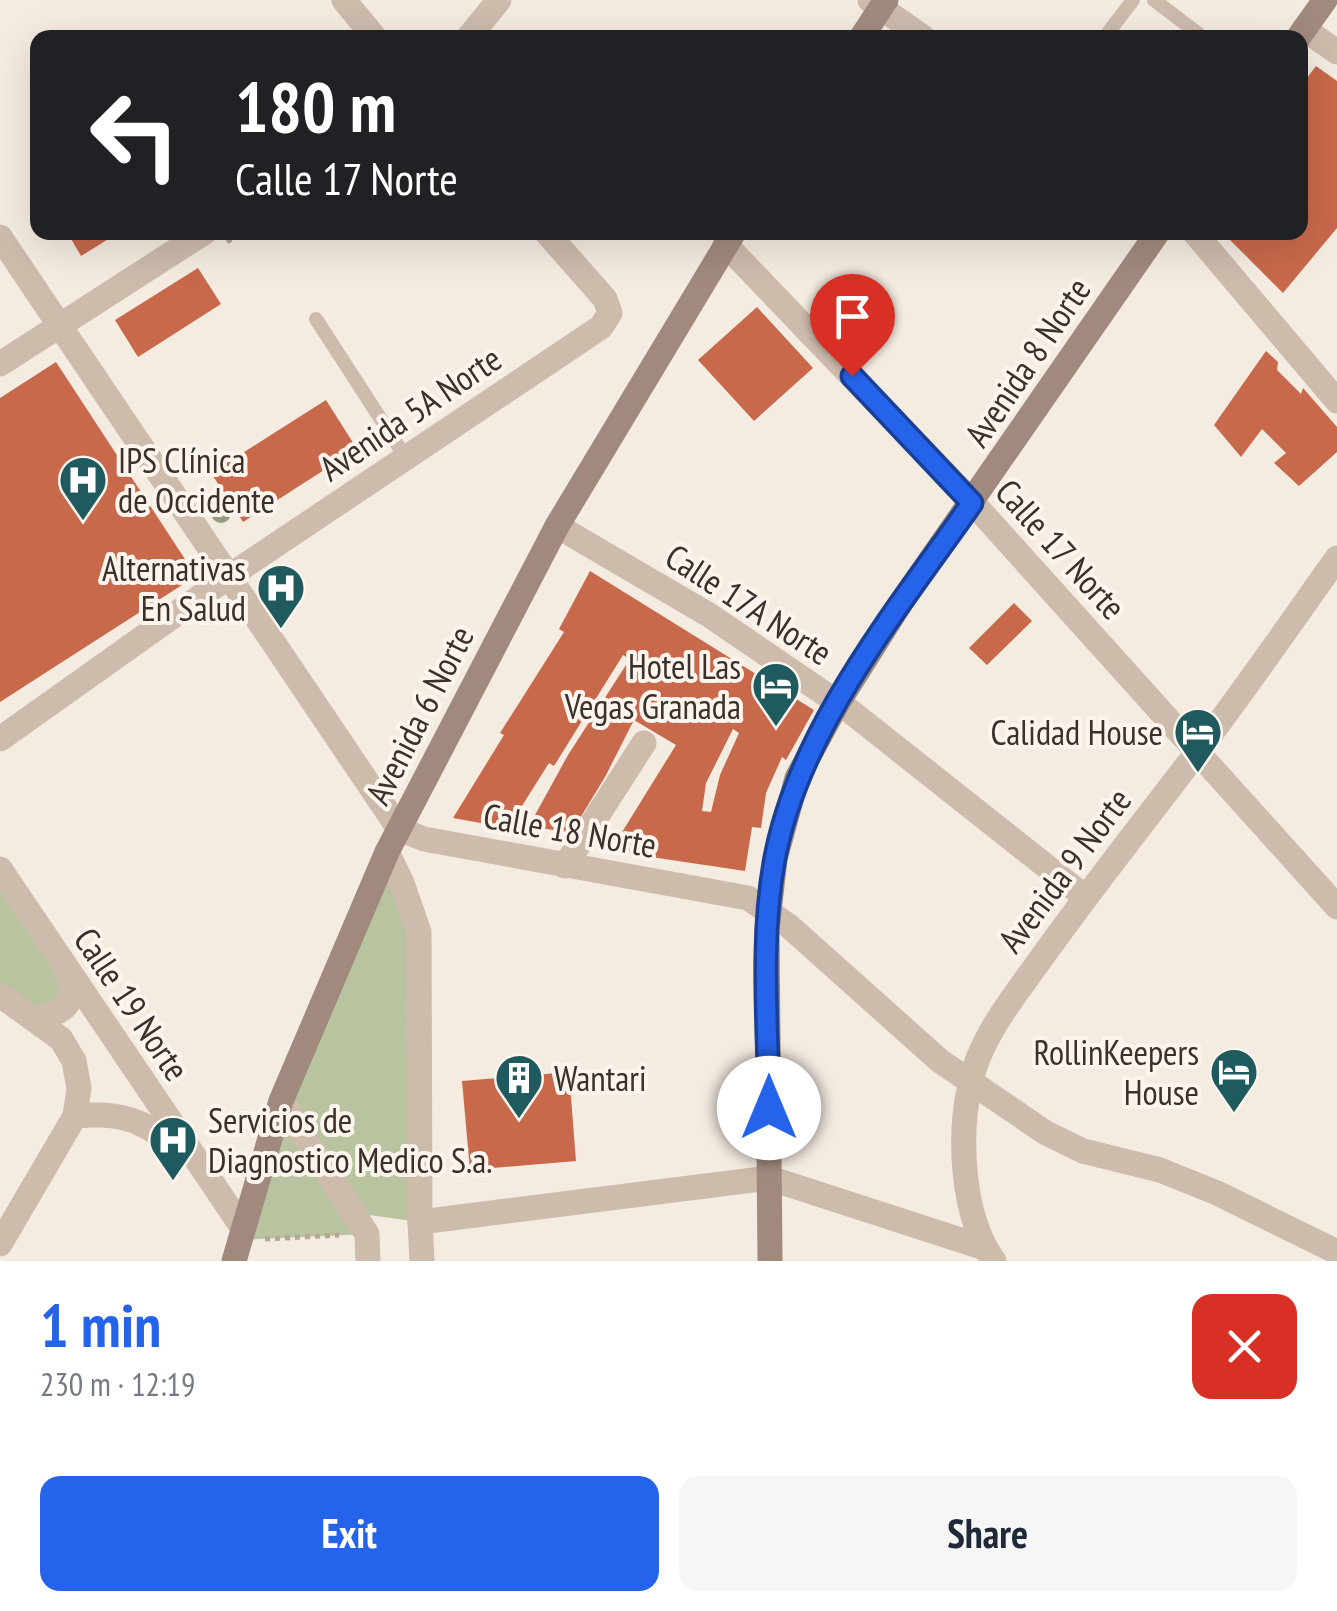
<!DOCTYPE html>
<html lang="en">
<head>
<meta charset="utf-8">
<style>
	:root { --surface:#fff; --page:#f6f6f7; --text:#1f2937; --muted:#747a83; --accent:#2563eb }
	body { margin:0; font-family:"PT Sans Narrow",sans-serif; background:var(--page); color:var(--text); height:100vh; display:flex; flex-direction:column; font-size:38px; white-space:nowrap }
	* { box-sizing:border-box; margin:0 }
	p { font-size:32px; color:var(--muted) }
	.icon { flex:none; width:55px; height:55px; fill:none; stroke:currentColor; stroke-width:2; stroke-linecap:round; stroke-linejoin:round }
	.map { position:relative; height:1261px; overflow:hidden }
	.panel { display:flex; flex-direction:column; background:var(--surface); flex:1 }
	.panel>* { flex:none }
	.guide { position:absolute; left:30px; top:30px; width:1278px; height:210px; border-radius:20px; box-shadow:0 10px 40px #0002; background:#202124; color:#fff; overflow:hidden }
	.pin { position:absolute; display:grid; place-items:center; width:85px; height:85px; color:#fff; margin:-102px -42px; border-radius:50% 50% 50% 0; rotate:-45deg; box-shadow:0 0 10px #0007 }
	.pin .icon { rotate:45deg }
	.me { position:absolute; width:110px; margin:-55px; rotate:0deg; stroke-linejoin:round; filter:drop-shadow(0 0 8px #0008) }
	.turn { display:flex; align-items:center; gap:35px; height:210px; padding:0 40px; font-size:45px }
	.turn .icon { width:130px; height:130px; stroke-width:2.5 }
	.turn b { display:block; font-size:70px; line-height:85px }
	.round { display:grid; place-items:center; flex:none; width:105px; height:105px; border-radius:20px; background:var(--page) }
	.headline { display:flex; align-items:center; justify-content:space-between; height:170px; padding:0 40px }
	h1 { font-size:60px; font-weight:800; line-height:75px; color:var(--accent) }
	.cta { display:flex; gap:20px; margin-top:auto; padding:20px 40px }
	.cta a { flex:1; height:115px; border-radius:20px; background:var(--accent); color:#fff; font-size:40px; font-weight:800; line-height:115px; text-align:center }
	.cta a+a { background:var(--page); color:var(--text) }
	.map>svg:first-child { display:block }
</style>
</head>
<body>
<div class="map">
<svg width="1337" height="1261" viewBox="0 0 1337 1261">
	<rect width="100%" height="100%" fill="#f4ebe1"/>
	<g fill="#b8c4a0">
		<path d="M 387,852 L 419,932 L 420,1222 L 354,1213 L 367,1234 L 239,1240 Z"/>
		<path d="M 0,869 L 73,986 L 49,1017 L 0,995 Z"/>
	</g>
	<g fill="#c8694b" fill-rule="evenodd">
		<path d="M 1316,66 L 1337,81 L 1337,228 L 1283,293 L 1222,232 L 1300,232 L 1300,87 Z"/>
		<path d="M 67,232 L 113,232 L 115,235 L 81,256 Z"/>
		<path d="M 198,268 L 221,304 L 138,357 L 115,320 Z"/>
		<path d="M 757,307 L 813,368 L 754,421 L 698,360 Z"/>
		<path d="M 1266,351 L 1278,362 L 1277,370 L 1301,394 L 1303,388 L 1337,427 L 1337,452 L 1299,486 L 1274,463 L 1286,453 L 1262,429 L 1241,457 L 1214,425 Z"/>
		<path d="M 56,362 L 196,576 L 0,702 L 0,398 Z"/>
		<path d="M 326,400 L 357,449 L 243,522 L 211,473 Z"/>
		<path d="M 590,571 L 814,710 L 786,760 L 782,757 L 766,793 L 761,828 L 752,827 L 745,871 L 631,854 L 619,837 L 676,745 L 634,720 L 605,777 L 571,833 L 529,826 L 568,755 L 626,665 L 651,679 L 654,675 L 623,655 L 554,766 L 549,763 L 508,828 L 453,818 L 504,735 L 500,733 L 564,632 L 559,629 ZM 733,729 L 739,733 L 720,775 L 711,812 L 702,811 L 706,783 Z"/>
		<path d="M 1014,603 L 1032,621 L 987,665 L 969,648 Z"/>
		<path d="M 569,1072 L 576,1161 L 470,1170 L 462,1081 Z"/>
	</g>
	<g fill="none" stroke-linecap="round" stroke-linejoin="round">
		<g stroke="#b9a596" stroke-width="5" stroke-dasharray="5 5" stroke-linecap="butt">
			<path d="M 227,242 L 242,232"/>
			<path d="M 265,1239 L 339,1235"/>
		</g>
		<g stroke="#cdbbac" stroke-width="14">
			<path d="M 1154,0 L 1204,38"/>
			<path d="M 1104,38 L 1133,0"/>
			<path d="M 316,319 L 406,458"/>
		</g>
		<g stroke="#cdbbac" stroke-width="25">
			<path d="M 870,0 L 924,38"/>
			<path d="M 1304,29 L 1337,52"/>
			<path d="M 468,38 L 499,0"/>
			<path d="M 1194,232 L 1337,401"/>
			<path d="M 0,237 L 399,829 L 424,839 L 748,898 L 789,926 L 940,1061 L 1046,1133 L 1083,1151 L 1160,1170 L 1217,1193 L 1337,1252"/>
			<path d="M 725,244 L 973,503 L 1337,907"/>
			<path d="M 557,526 L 709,615 L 850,711 L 1085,897"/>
			<path d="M 0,739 L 228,577 L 601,327 L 610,313 L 605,299 L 546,232"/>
			<path d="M 387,852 L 402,883 L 419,932 L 420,1222"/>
			<path d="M 565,866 L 644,743"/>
			<path d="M 0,869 L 242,1227"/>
			<path d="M 0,995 L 61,1039 L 74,1061 L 79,1088 L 75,1116 L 0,1244"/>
			<path d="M 32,1018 C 59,1016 81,1004 68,975"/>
			<path d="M 75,1116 C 101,1114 124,1114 147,1127 C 159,1133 169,1143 181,1149"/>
		</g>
		<g stroke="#cdbbac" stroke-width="25">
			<path d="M 344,0 L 375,38"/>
			<path d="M 0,364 L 205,232"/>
			<path d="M 281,1101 L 367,1234 L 368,1261"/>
			<path d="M 422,1261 L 420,1222 L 769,1178 L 985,1248"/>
			<path d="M 994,1261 C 962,1217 958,1137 970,1085 C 979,1039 1013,998 1040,960 C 1090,890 1143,823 1195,755 C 1244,691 1290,624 1337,558"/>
		</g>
		<g stroke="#a18a7d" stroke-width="25">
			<path d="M 861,38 L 886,0"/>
			<path d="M 1298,38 L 1325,0"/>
			<path d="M 234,1261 L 281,1101 L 387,852 L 557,526 L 734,232"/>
			<path d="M 770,1261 L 767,930 L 775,859 L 797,778 L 837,704 L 900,604 L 1158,232"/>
		</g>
	</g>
	<circle fill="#969b7f" cx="221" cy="513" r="10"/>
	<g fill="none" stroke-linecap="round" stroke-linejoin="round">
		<g stroke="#184099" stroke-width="25">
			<path id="route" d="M 769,1108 C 768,1027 760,942 774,863 C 797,731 897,610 972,503 L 852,376"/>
		</g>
		<use href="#route" stroke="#2563eb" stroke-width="18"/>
	</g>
	<defs>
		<g id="hospital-pin" transform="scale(2.5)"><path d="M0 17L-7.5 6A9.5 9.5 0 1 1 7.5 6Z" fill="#1f5a5e" stroke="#fbf5ee"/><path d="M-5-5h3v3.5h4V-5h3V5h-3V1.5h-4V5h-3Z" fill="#fff"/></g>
		<g id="hotel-pin" transform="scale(2.5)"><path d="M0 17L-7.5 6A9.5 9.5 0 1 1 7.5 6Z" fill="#1f5a5e" stroke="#fbf5ee"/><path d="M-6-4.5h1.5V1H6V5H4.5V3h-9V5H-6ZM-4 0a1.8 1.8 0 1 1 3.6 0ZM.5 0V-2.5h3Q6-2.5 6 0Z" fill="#fff"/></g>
		<g id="building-pin" transform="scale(2.5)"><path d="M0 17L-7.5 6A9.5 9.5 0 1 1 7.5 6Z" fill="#1f5a5e" stroke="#fbf5ee"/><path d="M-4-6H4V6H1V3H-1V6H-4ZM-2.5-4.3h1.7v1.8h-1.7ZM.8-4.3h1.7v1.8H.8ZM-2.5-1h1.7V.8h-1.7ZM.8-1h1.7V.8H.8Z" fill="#fff"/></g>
	</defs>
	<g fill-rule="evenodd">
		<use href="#hospital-pin" x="83" y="480"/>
		<use href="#hospital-pin" x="281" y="588"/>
		<use href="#hotel-pin" x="776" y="686"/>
		<use href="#hotel-pin" x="1198" y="732"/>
		<use href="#hotel-pin" x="1234" y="1072"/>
		<use href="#building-pin" x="519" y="1078"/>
		<use href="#hospital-pin" x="173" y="1140"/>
	</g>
	<g text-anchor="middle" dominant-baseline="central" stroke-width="8" stroke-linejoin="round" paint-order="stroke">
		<g font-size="35" fill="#3b302b" stroke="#fbf5ee">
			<text transform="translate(1027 362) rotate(-56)">Avenida 8 Norte</text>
			<text transform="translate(410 413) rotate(-34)">Avenida 5A Norte</text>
			<text transform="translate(1061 549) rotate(48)">Calle 17 Norte</text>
			<text transform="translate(749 604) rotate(33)">Calle 17A Norte</text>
			<text transform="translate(419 715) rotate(-63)">Avenida 6 Norte</text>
			<text transform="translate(570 830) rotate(10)">Calle 18 Norte</text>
			<text transform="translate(1064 870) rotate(-53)">Avenida 9 Norte</text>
			<text transform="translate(132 1004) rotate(56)">Calle 19 Norte</text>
		</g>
		<g font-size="35" fill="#3b302b" stroke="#fbf5ee" text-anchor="end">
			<text x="118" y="460" text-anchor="start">IPS Clínica<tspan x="118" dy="40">de Occidente</tspan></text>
			<text x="246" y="568">Alternativas<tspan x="246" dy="40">En Salud</tspan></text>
			<text x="741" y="666">Hotel Las<tspan x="741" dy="40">Vegas Granada</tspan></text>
			<text x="1163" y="732">Calidad House</text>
			<text x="1199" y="1052">RollinKeepers<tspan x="1199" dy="40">House</tspan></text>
			<text x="554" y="1078" text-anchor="start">Wantari</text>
			<text x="208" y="1120" text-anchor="start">Servicios de<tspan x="208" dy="40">Diagnostico Medico S.a.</tspan></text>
		</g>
	</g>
</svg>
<div class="pin" style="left:852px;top:376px;background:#d93025"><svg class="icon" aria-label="arrive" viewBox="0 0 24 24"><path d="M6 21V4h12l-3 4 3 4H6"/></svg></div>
<svg class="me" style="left:769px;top:1108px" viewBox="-20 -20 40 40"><circle r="19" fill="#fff"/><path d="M0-13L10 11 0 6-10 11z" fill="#2563eb"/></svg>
<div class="guide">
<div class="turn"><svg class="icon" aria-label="left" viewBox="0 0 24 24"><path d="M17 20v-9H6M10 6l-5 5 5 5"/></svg><div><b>180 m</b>Calle 17 Norte</div></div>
</div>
</div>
<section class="panel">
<div class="headline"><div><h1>1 min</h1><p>230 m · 12:19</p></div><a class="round" style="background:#d93025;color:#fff"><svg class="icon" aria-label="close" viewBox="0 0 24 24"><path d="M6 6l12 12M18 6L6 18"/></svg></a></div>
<div class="cta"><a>Exit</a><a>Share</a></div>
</section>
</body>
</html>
